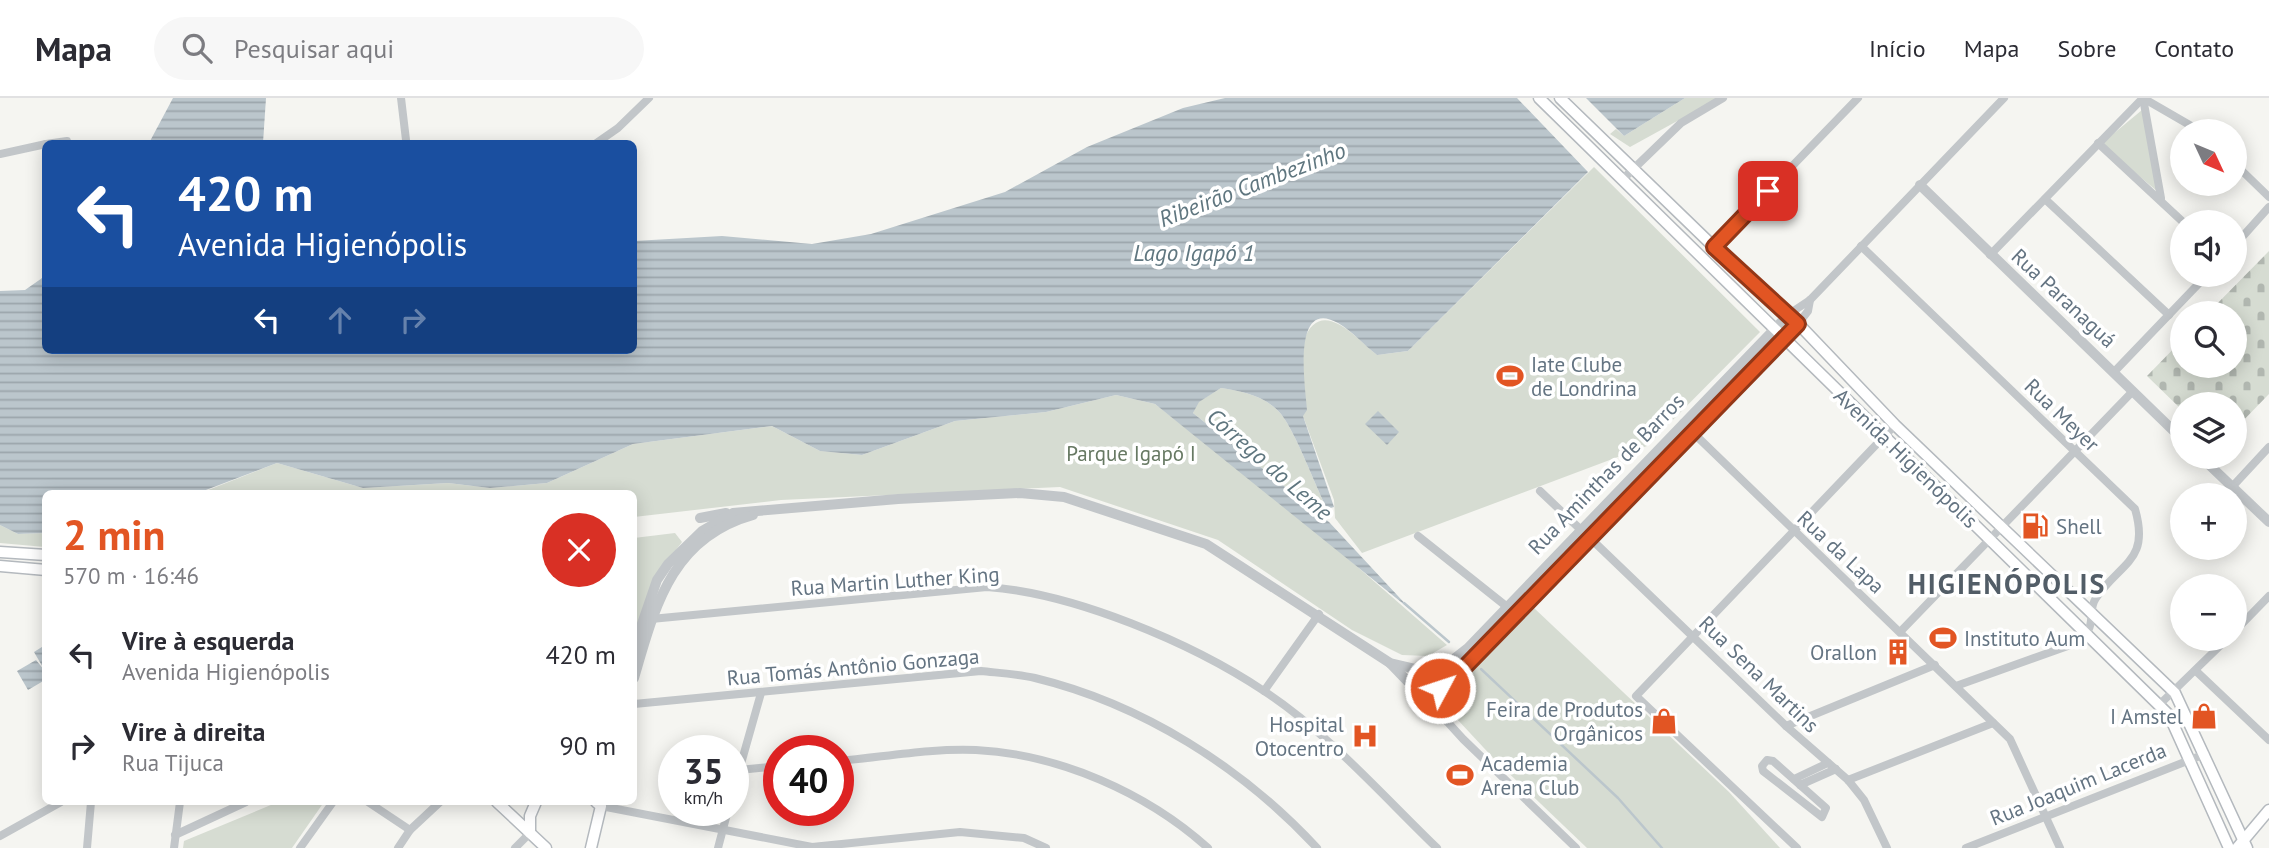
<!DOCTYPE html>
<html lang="pt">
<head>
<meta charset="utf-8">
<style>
	:root { --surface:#fff; --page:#f7f7f7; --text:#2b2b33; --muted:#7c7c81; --line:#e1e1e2; --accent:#e25523 }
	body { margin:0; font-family:"PT Sans",sans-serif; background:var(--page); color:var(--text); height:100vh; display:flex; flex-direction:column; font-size:26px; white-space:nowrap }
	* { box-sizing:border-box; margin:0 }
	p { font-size:23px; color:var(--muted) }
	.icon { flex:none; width:38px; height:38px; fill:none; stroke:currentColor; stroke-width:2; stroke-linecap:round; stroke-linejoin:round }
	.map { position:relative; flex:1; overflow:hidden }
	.panel { position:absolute; left:42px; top:392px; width:595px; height:315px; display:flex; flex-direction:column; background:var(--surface); border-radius:10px; box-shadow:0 4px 18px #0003 }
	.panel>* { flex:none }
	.guide { position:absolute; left:42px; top:42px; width:595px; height:214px; border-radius:10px; box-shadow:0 4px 18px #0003; background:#1a4fa0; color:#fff; overflow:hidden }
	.needle { width:46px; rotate:134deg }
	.buttons { position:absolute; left:2170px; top:21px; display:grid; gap:14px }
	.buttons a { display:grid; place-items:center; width:77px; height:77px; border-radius:50%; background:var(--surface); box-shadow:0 4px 18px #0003; font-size:35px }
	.speed { position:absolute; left:658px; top:637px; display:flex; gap:14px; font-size:35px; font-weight:700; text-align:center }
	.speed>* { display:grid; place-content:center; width:91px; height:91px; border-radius:50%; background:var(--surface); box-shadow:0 4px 18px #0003; line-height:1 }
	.speed small { font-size:18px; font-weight:400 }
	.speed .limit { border:10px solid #d22; background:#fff; color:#111 }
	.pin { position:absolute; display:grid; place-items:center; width:60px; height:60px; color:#fff; margin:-30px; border-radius:14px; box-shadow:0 4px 10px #0006 }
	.me { position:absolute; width:77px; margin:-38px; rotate:50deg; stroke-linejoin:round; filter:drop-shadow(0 0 5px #0008) }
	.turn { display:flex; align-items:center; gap:24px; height:147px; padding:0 21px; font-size:32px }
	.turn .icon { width:91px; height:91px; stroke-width:2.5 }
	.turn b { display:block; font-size:49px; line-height:60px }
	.lanes { display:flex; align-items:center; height:66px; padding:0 21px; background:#0003; justify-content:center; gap:35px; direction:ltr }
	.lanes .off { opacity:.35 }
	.round { display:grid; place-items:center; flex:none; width:74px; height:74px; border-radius:37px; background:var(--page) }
	.headline { display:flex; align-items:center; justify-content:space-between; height:119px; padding:0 21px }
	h1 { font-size:42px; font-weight:800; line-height:52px; color:var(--accent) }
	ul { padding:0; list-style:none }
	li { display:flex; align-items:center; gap:21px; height:91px; padding:0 21px }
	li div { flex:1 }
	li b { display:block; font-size:26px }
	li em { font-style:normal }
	header { display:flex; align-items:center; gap:42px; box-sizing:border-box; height:98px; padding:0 35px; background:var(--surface); border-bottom:2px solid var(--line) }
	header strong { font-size:33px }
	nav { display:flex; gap:38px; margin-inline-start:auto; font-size:24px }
	.search { width:490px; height:63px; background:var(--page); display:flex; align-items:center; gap:18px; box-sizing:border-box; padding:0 24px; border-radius:38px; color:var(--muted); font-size:26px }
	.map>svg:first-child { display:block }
</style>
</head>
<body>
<header>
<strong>Mapa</strong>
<div class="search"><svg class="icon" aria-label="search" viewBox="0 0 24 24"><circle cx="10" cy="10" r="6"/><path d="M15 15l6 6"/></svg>Pesquisar aqui</div>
<nav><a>Início</a><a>Mapa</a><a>Sobre</a><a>Contato</a></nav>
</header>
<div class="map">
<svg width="2269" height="750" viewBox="0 0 2269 750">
	<defs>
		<pattern id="cemetery-stones" width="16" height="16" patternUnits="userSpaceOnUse" patternTransform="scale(1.75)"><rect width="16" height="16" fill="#d6dcd2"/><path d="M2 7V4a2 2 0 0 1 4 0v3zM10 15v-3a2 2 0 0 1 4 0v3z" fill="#b1b7b0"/></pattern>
		<pattern id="water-rules" width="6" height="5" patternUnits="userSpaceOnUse" patternTransform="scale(1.75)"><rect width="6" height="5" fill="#bbc6cc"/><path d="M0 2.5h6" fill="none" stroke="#9ca5ab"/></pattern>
	</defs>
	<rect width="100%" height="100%" fill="#f5f5f1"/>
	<path fill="url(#cemetery-stones)" d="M 2269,153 L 2269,296 L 2235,331 L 2235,306 L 2182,306 L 2182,312 L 2147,278 L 2182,242 L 2182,268 L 2235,268 L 2235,215 L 2208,215 Z"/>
	<g fill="#d6dcd2">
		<path d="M 1685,0 L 1719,0 L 1630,49 L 1610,36 L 1616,31 L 1624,38 Z"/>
		<path d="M 2142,12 L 2157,93 L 2101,46 Z"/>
		<path d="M 1594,69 L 1760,234 L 1647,348 L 1362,455 L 1335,420 L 1334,402 L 1303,318 L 1303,244 C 1320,197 1354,238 1377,257 L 1408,253 Z"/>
		<path d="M 1221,290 C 1242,293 1266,298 1281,316 C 1296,335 1315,387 1327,411 L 1323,419 L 1193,315 L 1198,304 Z"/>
		<path d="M 1116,297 L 1155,306 L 1313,430 L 1447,547 L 1428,558 L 1402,557 L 1352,532 L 1218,442 L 1060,389 L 781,402 L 634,419 L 634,396 L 198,396 L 277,365 L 363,390 L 448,385 L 490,390 L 547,385 L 633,346 L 772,328 L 820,353 L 862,357 L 955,323 L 1046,314 Z"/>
		<path d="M 0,427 L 18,436 L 45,435 L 45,449 L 0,445 Z"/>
		<path d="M 675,435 L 682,444 L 672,457 L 634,542 L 634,440 Z"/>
		<path d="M 1534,510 L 1729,694 L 1780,750 L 1587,750 L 1497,664 L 1456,620 C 1443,584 1508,529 1534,510 Z"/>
		<path d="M 278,704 L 324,704 L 292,750 L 183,750 L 184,743 Z"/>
	</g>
	<g fill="url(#water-rules)">
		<path d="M 173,0 L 266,0 L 263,45 L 149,45 Z"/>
		<path d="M 1225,0 L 1517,0 L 1588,74 L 1408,253 L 1377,257 C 1364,247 1352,233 1338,225 C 1290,198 1306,293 1307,312 L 1303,318 L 1334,409 L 1327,411 C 1315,387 1296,335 1281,316 C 1266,298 1242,293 1221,290 L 1199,304 L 1193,315 L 1329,424 L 1411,512 L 1155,306 L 1116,297 L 1046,314 L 955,323 L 862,357 L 820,353 L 772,328 L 633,346 L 547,385 L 490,390 L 448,385 L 363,390 L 277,365 L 198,395 L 46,396 L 45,435 L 18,436 L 0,427 L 0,193 L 25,192 L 45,178 L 46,252 L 634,252 L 634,143 L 722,138 L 812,146 L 871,136 L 1005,94 L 1087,49 L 1183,10 Z"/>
		<path d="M 1586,0 L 1685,0 L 1624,38 Z"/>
		<path d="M 1378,313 L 1399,334 L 1387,347 L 1365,326 Z"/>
		<path d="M 45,547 L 45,582 L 28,592 L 17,573 L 36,562 L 45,573 L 34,554 Z"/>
	</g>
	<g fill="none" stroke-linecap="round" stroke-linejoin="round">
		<g stroke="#bbc6cc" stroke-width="2.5">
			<path d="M 1404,505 L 1449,544"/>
			<path d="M 1481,571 L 1618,700 L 1662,750"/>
		</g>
		<g stroke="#b4b9be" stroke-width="13">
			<g id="secondary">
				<path d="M 1539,0 L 2169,617 L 2229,750"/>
				<path d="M 1560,0 L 1714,149 L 1789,216 L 1895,327 L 2175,595 L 2247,750"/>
				<path d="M 0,454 L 46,457"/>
				<path d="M 0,468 L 46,472"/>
				<path d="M 497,704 L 546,750"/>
				<path d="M 530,735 L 530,718 L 536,704"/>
				<path d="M 591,750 L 601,708 L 596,704"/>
				<path d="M 2237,750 L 2269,712"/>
			</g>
		</g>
		<g stroke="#c2c6c9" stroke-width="8">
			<path d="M 401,0 L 406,42"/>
			<path d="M 2143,0 L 2161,100"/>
			<path d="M 2143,0 L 2200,33"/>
			<path d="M 2098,45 L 2183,124"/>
			<path d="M 46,46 L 67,43"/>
			<path d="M 595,46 L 618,30 L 649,0"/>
			<path d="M 0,56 L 46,46"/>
			<path d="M 2235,66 L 2269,99"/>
			<path d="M 1623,81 L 1681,25 L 1723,0"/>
			<path d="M 2045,101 L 2169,217"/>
			<path d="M 2235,147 L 2269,109"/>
			<path d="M 1861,148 L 2135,411 C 2150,463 2121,464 2096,500 C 2086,514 2099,526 2079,544 L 1956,588"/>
			<path d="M 1714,149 L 1858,0"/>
			<path d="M 1990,157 L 2143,0"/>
			<path d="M 1789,216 L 1810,202 L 2004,0"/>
			<path d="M 1798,226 L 1808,213 L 1810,202"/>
			<path d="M 2114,274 L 2207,177"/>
			<path d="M 1683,325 L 2010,641 L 2060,750"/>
			<path d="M 2232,389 L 2269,349"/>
			<path d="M 1540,393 L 1580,431"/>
			<path d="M 1418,438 L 1506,508"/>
			<path d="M 1589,439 L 1786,628 L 1848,682 L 1864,702 L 1887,750"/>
			<path d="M 651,521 L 987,489 C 1074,495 1192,545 1264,593 C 1328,635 1382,697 1437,750"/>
			<path d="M 1901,533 L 2133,293"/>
			<path d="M 2235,533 L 2269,498"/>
			<path d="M 2196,573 L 2269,642"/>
			<path d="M 1264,593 L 1319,516"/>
			<path d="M 1423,597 L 1463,641 L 1576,750"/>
			<path d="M 634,606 L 981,573 C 999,575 1017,576 1035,580 C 1142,606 1242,669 1317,750"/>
			<path d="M 2159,607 L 2227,541"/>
			<path d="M 1786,628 L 1935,567"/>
			<path d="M 1767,662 L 1773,663 L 1826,710 L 1822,719 L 1763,673 L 1762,668 Z"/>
			<path d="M 838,663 C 884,659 931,650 976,652 C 1059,656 1147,695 1208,750"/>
			<path d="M 739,672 L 779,668"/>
			<path d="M 1794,681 L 1828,665"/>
			<path d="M 1848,682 L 1993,625"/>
			<path d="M 1800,687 L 1836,671"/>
			<path d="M 733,694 L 761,595"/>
			<path d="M 368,704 L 410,732"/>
			<path d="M 601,708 L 812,749 L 960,734 L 1024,740 L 1046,750"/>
			<path d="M 175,737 L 246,704"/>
			<path d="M 0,738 L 61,704"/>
			<path d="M 87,750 L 91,704"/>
			<path d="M 174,750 L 180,704"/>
			<path d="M 300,750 L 333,704"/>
			<path d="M 398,750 L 410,732 L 440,704"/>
			<path d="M 515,750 L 530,735"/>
			<path d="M 718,750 L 728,712"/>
			<path d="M 1797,750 L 1636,598 L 1895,327"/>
			<path d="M 1966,750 L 2205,656"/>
		</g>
		<g stroke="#c2c6c9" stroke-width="10">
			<path d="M 1920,87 L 2182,341"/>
			<path d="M 2201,359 L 2269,424"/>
			<path d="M 700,420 L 726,415"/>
			<path d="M 634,549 L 657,482 L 668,466 L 702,433 L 733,415 L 898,401 L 1020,395 L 1064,399 L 1206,446 L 1390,565 L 1420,572"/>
			<path d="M 1390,565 L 1415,591"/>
			<circle cx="1427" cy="584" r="14"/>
			<path d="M 1427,571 L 1445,568 L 1468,550 L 1789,216"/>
			<path d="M 634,580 C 655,509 671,440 753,417"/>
			<path d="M 1441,585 L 1458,576 L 1798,226"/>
		</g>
		<use href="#secondary" stroke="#fff" stroke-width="10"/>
	</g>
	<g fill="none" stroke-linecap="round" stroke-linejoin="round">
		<g stroke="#933717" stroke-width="18">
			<path id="route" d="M 1440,590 L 1441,585 L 1458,576 L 1798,226 L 1714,149 L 1768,93"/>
		</g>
		<use href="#route" stroke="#e25523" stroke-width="12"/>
	</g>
	<defs>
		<g id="stadium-bare" transform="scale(2.1)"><path d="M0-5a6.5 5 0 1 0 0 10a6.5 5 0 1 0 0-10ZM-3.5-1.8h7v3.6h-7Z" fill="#e25523" stroke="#fff" stroke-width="2.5" paint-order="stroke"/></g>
		<g id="fuel-bare" transform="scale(2.1)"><path d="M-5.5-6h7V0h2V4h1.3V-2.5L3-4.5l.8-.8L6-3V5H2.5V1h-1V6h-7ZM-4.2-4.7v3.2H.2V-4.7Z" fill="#e25523" stroke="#fff" stroke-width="2.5" paint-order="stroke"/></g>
		<g id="building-bare" transform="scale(2.1)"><path d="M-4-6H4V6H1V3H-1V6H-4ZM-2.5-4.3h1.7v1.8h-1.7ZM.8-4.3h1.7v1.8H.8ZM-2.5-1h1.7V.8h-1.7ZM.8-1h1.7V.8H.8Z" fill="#e25523" stroke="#fff" stroke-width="2.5" paint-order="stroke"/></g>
		<g id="shop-bare" transform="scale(2.1)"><path d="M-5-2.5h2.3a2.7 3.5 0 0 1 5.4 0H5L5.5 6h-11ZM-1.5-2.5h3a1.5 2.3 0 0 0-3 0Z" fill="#e25523" stroke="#fff" stroke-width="2.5" paint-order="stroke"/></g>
		<g id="hospital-bare" transform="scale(2.1)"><path d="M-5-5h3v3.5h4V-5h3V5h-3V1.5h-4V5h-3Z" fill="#e25523" stroke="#fff" stroke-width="2.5" paint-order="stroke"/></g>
	</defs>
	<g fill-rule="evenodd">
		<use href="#stadium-bare" x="1510" y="278"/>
		<use href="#fuel-bare" x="2035" y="428"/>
		<use href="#stadium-bare" x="1943" y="540"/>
		<use href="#building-bare" x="1898" y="554"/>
		<use href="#shop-bare" x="2204" y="618"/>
		<use href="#shop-bare" x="1664" y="623"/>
		<use href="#hospital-bare" x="1365" y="638"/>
		<use href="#stadium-bare" x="1460" y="677"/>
	</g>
	<g text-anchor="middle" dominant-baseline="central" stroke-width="7" stroke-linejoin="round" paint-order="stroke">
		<g font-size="21" fill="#647482" stroke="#fff">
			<text transform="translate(2064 200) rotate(43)">Rua Paranaguá</text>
			<text transform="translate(2062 317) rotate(44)">Rua Meyer</text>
			<text transform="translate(1906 360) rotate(44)">Avenida Higienópolis</text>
			<text transform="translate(1606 376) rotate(-46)">Rua Aminthas de Barros</text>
			<text transform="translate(1841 454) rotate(43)">Rua da Lapa</text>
			<text transform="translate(895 483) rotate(-4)">Rua Martin Luther King</text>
			<text transform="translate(853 569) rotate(-5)">Rua Tomás Antônio Gonzaga</text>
			<text transform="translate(1759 576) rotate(44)">Rua Sena Martins</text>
			<text transform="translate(2078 686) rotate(-22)">Rua Joaquim Lacerda</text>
		</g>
		<g font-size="21" fill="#647482" stroke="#fff" text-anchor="start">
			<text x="1531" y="266">Iate Clube<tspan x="1531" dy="24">de Londrina</tspan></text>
			<text x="2056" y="428">Shell</text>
			<text x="1964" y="540">Instituto Aum</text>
			<text x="1877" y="554" text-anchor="end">Orallon</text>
			<text x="1643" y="611" text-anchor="end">Feira de Produtos<tspan x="1643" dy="24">Orgânicos</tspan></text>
			<text x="2183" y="618" text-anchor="end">I Amstel</text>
			<text x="1344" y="626" text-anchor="end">Hospital<tspan x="1344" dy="24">Otocentro</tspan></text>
			<text x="1481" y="665">Academia<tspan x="1481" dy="24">Arena Club</tspan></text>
		</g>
		<g font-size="21" fill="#677963" stroke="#fff">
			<text x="1131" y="355">Parque Igapó I</text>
		</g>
		<g font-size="23" font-style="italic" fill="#5f767f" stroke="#fff">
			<text transform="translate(1252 86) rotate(-21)">Ribeirão Cambezinho</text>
			<text x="1194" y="154">Lago Igapó 1</text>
			<text transform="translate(1270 366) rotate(41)">Córrego do Leme</text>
		</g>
		<g font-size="28" font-weight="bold" letter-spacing="2" fill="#525d67" stroke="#fff">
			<text x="2007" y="485">HIGIENÓPOLIS</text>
		</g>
	</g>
</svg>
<div class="buttons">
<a><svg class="needle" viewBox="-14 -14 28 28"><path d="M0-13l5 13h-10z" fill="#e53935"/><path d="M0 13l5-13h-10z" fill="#7c7c81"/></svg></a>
<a><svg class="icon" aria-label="sound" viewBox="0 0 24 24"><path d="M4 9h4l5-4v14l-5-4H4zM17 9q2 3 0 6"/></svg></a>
<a><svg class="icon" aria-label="search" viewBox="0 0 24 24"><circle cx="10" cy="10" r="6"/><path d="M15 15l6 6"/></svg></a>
<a><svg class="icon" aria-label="layers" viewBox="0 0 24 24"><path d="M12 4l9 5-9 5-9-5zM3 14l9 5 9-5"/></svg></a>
<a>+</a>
<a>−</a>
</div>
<div class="speed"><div>35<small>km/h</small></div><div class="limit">40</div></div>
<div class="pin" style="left:1768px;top:93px;background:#d93025"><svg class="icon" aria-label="arrive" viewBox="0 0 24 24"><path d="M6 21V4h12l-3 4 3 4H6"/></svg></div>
<svg class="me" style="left:1440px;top:590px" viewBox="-20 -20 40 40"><circle r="17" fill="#e25523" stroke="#fff" stroke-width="3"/><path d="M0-11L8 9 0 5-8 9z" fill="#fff"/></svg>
<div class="guide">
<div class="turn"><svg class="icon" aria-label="left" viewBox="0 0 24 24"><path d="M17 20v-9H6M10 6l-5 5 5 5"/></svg><div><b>420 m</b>Avenida Higienópolis</div></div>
<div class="lanes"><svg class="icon" aria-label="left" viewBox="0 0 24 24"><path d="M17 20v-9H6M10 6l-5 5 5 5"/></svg><svg class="icon off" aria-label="ahead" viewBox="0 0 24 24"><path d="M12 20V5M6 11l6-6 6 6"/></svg><svg class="icon off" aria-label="right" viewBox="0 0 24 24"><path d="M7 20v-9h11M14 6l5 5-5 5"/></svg></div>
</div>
<section class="panel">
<div class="headline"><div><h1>2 min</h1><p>570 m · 16:46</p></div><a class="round" style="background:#d93025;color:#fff"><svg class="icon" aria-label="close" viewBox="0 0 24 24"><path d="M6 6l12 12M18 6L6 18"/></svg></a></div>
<ul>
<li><svg class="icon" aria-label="left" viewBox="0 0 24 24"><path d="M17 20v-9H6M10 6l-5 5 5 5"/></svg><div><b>Vire à esquerda</b><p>Avenida Higienópolis</p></div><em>420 m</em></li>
<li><svg class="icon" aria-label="right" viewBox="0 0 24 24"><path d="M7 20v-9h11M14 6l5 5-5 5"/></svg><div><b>Vire à direita</b><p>Rua Tijuca</p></div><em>90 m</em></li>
</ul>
</section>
</div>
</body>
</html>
